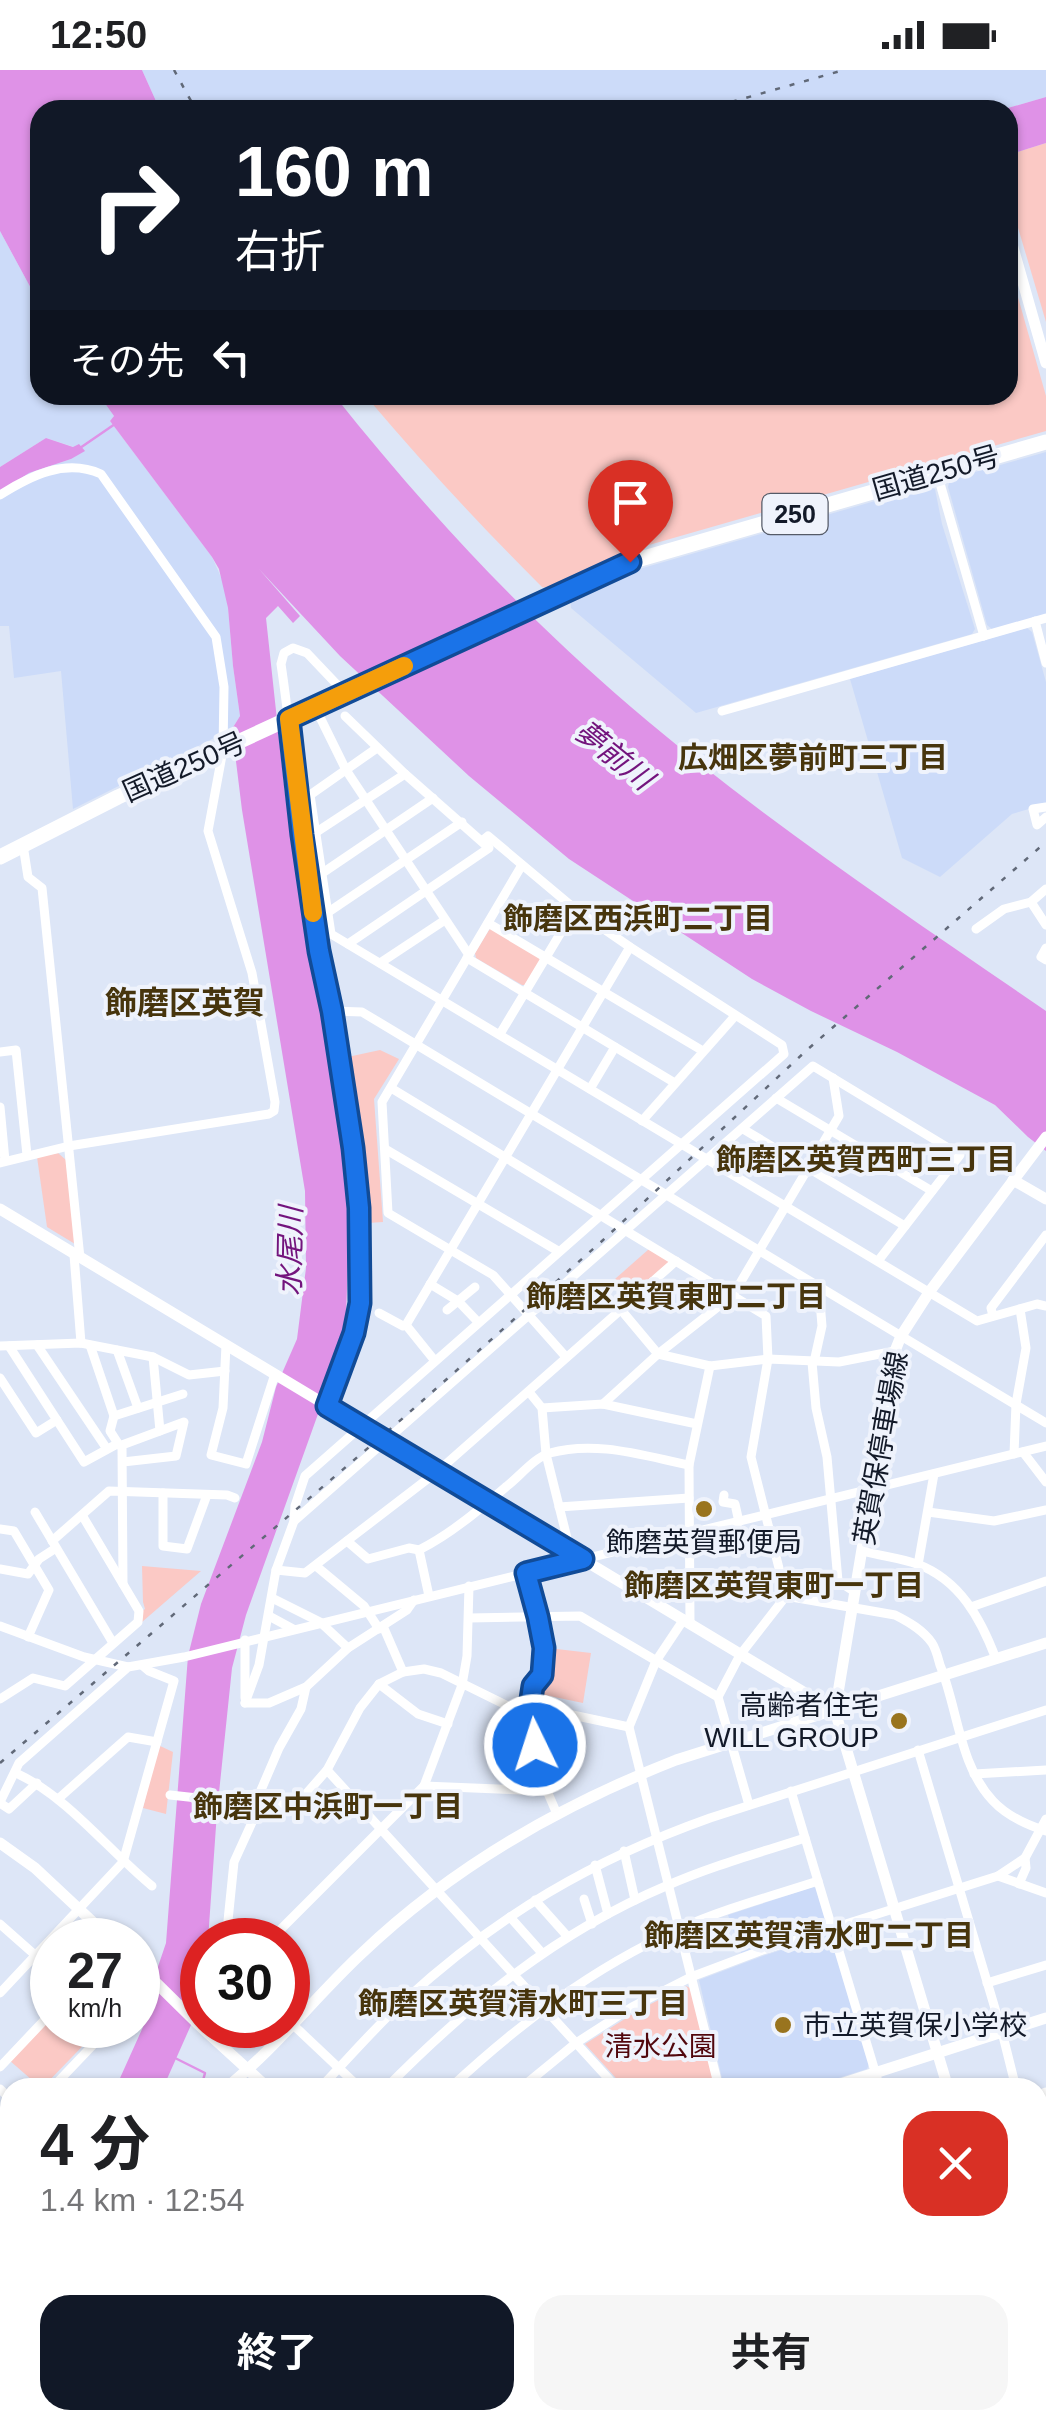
<!DOCTYPE html>
<html lang="ja">
<head>
<meta charset="utf-8">
<style>
	:root { --surface:#fff; --page:#f6f6f6; --text:#202124; --muted:#757577; --accent:#111827 }
	body { margin:0; font-family:Arial,"Noto Sans JP",sans-serif; background:var(--page); color:var(--text); height:100vh; display:flex; flex-direction:column; font-size:38px; white-space:nowrap }
	* { box-sizing:border-box; margin:0 }
	p { font-size:32px; color:var(--muted) }
	.icon { flex:none; width:55px; height:55px; fill:none; stroke:currentColor; stroke-width:2; stroke-linecap:round; stroke-linejoin:round }
	.map { position:relative; flex:1; overflow:hidden }
	.sheet { position:absolute; left:0px; top:2008px; width:1048px; height:352px; display:flex; flex-direction:column; background:var(--surface); border-radius:30px 30px 0 0; box-shadow:0 2px 8px #0004 }
	.sheet>* { flex:none }
	.top-card { position:absolute; left:30px; top:30px; width:988px; height:305px; border-radius:30px; box-shadow:0 2px 8px #0004; background:#111827; color:#fff; overflow:hidden }
	.speed { position:absolute; left:30px; top:1848px; display:flex; gap:20px; font-size:50px; font-weight:700; text-align:center }
	.speed>* { display:grid; place-content:center; width:130px; height:130px; border-radius:50%; background:var(--surface); box-shadow:0 2px 8px #0004; line-height:1 }
	.speed small { font-size:25px; font-weight:400 }
	.speed .limit { border:15px solid #d22; background:#fff; color:#111 }
	.pin { position:absolute; display:grid; place-items:center; width:85px; height:85px; color:#fff; margin:-102px -42px; border-radius:50% 50% 50% 0; rotate:-45deg; box-shadow:0 0 10px #0007 }
	.pin .icon { rotate:45deg }
	.me { position:absolute; width:110px; margin:-55px; rotate:356deg; stroke-linejoin:round; filter:drop-shadow(0 0 8px #0008) }
	.turn { display:flex; align-items:center; gap:35px; height:210px; padding:0 40px; font-size:45px }
	.turn .icon { width:130px; height:130px; stroke-width:2.5 }
	.turn b { display:block; font-size:70px; line-height:85px }
	.then { display:flex; align-items:center; height:95px; padding:0 40px; background:#0003; gap:20px; font-size:38px }
	.round { display:grid; place-items:center; flex:none; width:105px; height:105px; border-radius:30px; background:var(--page) }
	.head { display:flex; align-items:center; justify-content:space-between; height:170px; padding:0 40px }
	h1 { font-size:60px; font-weight:700; line-height:75px }
	.action { display:flex; gap:20px; margin-top:auto; padding:20px 40px }
	.action a { flex:1; height:115px; border-radius:30px; background:var(--accent); color:#fff; font-size:40px; font-weight:700; line-height:115px; text-align:center }
	.action a+a { background:var(--page); color:var(--text) }
	.status { display:flex; justify-content:space-between; align-items:center; height:70px; padding:0 50px; background:var(--surface); direction:ltr }
	.status svg { height:28px; fill:currentColor }
	.map>svg:first-child { display:block }
</style>
</head>
<body>
<div class="status"><b>12:50</b><svg viewBox="0 0 49 12"><path d="M0 12V9h3v3zM5 12V6h3v6zM10 12V3h3v9zM15 12V0h3v12zM26 1h20v11H26zM47 4h2v5h-2z"/></svg></div>
<div class="map">
<svg width="1046" height="2359" viewBox="0 0 1046 2359">
	<rect width="100%" height="100%" fill="#dde6f7"/>
	<g fill="#ccdbf9">
		<path d="M 142,0 L 1046,0 L 1046,27 L 1001,40 L 160,40 Z"/>
		<path d="M 0,161 L 40,235 L 40,325 L 99,325 L 114,346 L 110,351 L 212,487 L 224,514 L 228,538 L 233,596 L 240,646 L 232,659 L 73,739 L 61,601 L 14,608 L 9,556 L 0,556 L 0,422 L 29,403 L 71,389 L 74,377 L 46,368 L 0,397 Z"/>
		<path d="M 1046,382 L 1046,544 L 993,560 L 987,555 L 948,417 L 950,409 Z"/>
		<path d="M 927,416 L 935,419 L 942,454 L 975,559 L 972,564 L 696,643 L 571,538 L 570,527 L 622,504 Z"/>
		<path d="M 1027,558 L 1032,562 L 1046,612 L 1046,734 L 1012,744 L 940,807 L 902,788 L 850,609 Z"/>
		<path d="M 813,1817 L 816,1818 L 826,1852 L 824,1856 L 741,1883 L 728,1845 Z"/>
		<path d="M 827,1865 L 831,1867 L 869,1994 L 867,1999 L 810,2017 L 724,2017 L 699,1910 L 760,1887 Z"/>
	</g>
	<g fill="#fbc9c5">
		<path d="M 1046,73 L 1046,252 L 1008,124 L 1008,85 Z"/>
		<path d="M 1008,192 L 1046,326 L 1046,361 L 642,477 L 612,489 L 552,519 L 542,517 C 482,457 425,396 370,331 L 369,325 L 1008,325 Z"/>
		<path d="M 492,858 L 539,886 L 540,891 L 525,915 L 522,915 L 476,888 L 475,883 L 489,860 Z"/>
		<path d="M 380,980 L 399,989 L 374,1029 L 383,1152 L 368,1153 L 364,1147 L 359,1097 L 343,988 Z"/>
		<path d="M 58,1083 L 66,1090 L 75,1174 L 47,1157 L 37,1087 Z"/>
		<path d="M 649,1179 L 672,1193 L 632,1227 L 615,1209 Z"/>
		<path d="M 142,1496 L 201,1501 L 142,1552 L 142,1541 L 145,1539 L 143,1532 Z"/>
		<path d="M 548,1578 L 591,1583 L 583,1633 L 540,1624 L 547,1604 Z"/>
		<path d="M 158,1675 L 173,1682 L 166,1744 L 143,1738 Z"/>
		<path d="M 686,1916 L 690,1918 L 715,2017 L 624,2017 L 585,1974 L 639,1940 Z"/>
		<path d="M 52,1944 L 52,1955 L 102,1956 L 43,2017 L 40,2017 L 9,1990 Z"/>
	</g>
	<g fill="#df92e7">
		<path d="M 0,0 L 142,0 L 160,40 L 40,40 L 40,235 L 0,161 Z"/>
		<path d="M 1046,27 L 1046,73 L 1008,85 L 1008,40 L 1001,40 Z"/>
		<path d="M 99,325 L 334,325 C 423,437 522,544 631,637 C 762,749 905,844 1046,941 L 1046,1081 L 1028,1067 L 995,1035 L 897,982 L 811,941 L 752,909 L 569,789 L 469,706 L 340,586 L 259,499 L 300,546 L 293,553 L 278,536 L 266,548 L 285,724 L 348,1104 L 349,1162 L 346,1246 L 342,1277 L 246,1545 L 232,1598 L 217,1742 L 208,1870 L 202,1870 L 202,1912 L 199,1937 L 163,2018 L 116,2017 L 143,1957 L 148,1926 L 166,1873 L 188,1586 L 201,1534 L 262,1372 L 276,1317 L 297,1269 L 306,1198 L 305,1121 L 242,740 L 232,659 L 240,646 L 233,596 L 228,538 L 219,499 L 212,487 L 110,351 L 114,346 Z"/>
		<path d="M 46,368 L 73,377 L 79,374 L 85,381 L 71,389 L 29,403 L 0,422 L 0,397 Z"/>
	</g>
	<g fill="none" stroke-linecap="round" stroke-linejoin="round">
		<g stroke="#df92e7" stroke-width="2.5">
			<path d="M 80,378 L 115,354"/>
			<path d="M 175,1988 L 205,2003 L 201,2018"/>
			<path d="M 104,2350 L 104,2359"/>
			<path d="M 341,2350 L 351,2359"/>
		</g>
		<path stroke="#df92e7" stroke-width="14" d="M 19,2359 L 19,2350"/>
		<g stroke="#fff" stroke-width="9">
			<path d="M 937,403 L 984,566"/>
			<path d="M 0,425 C 30,406 65,388 101,404 L 216,567 L 224,617 L 223,680 L 208,761 L 252,903 L 275,1032 L 274,1041 L 269,1044 L 69,1076 L 0,1093"/>
			<path d="M 1035,551 L 1046,593"/>
			<path d="M 315,637 L 346,700 L 469,885"/>
			<path d="M 722,641 L 1046,548"/>
			<path d="M 345,646 L 405,704 L 489,778 L 348,874"/>
			<path d="M 377,678 L 310,725 L 331,864 L 977,1251 L 1037,1234 L 1046,1236"/>
			<path d="M 1046,737 L 1033,739 L 1037,755 L 1046,747"/>
			<path d="M 315,763 L 405,704"/>
			<path d="M 23,775 L 28,807 L 42,818 L 80,1188"/>
			<path d="M 522,795 L 382,1032 L 388,1143 L 493,1205 L 566,1287"/>
			<path d="M 321,804 L 433,728"/>
			<path d="M 1031,832 L 1046,855"/>
			<path d="M 327,843 L 462,752"/>
			<path d="M 488,853 L 703,981"/>
			<path d="M 976,859 L 1004,839 L 1031,832 L 1046,819"/>
			<path d="M 1046,878 L 1041,887 L 1046,890"/>
			<path d="M 467,888 L 675,1013"/>
			<path d="M 380,893 L 445,850"/>
			<path d="M 332,941 L 362,942 L 1046,1353"/>
			<path d="M 500,964 L 575,839"/>
			<path d="M 0,982 L 16,980 L 27,1085"/>
			<path d="M 391,1018 L 766,1246 L 768,1289 L 751,1387 L 786,1526"/>
			<path d="M 590,1019 L 615,977"/>
			<path d="M 776,1028 L 932,1121"/>
			<path d="M 0,1037 L 5,1091"/>
			<path d="M 642,1051 L 735,946"/>
			<path d="M 743,1059 L 905,1156"/>
			<path d="M 385,1079 L 558,1181"/>
			<path d="M 74,1185 L 81,1273"/>
			<path d="M 430,1214 L 458,1231 L 478,1252"/>
			<path d="M 447,1240 L 475,1217"/>
			<path d="M 622,1241 L 658,1284 L 710,1296 L 768,1289 L 839,1292 L 895,1281"/>
			<path d="M 379,1243 L 403,1256 L 406,1255 L 435,1291"/>
			<path d="M 993,1246 L 991,1238 L 1046,1165"/>
			<path d="M 406,1255 L 630,877"/>
			<path d="M 37,1275 L 107,1379"/>
			<path d="M 90,1275 L 114,1346"/>
			<path d="M 226,1275 L 223,1338 L 211,1385 L 246,1394 L 275,1304"/>
			<path d="M 0,1276 L 81,1273 L 153,1287 L 189,1305 L 225,1301"/>
			<path d="M 9,1276 L 84,1392 L 117,1374"/>
			<path d="M 117,1280 L 138,1338"/>
			<path d="M 153,1287 L 160,1361"/>
			<path d="M 812,1292 L 816,1338 L 827,1387 L 838,1511 L 855,1522"/>
			<path d="M 814,1292 L 822,1256 L 819,1219"/>
			<path d="M 0,1308 L 36,1363 L 57,1350"/>
			<path d="M 529,1322 L 542,1338 L 546,1384 L 570,1480"/>
			<path d="M 603,1334 L 658,1284 L 733,1225 L 839,1046 L 833,1008"/>
			<path d="M 327,1336 C 339,1303 355,1269 360,1234 C 362,1215 360,1194 360,1174 C 357,1074 336,978 319,880 C 302,786 295,689 281,594 L 284,583 L 293,578 L 307,583 L 345,623"/>
			<path d="M 542,1338 L 603,1334 L 697,1354"/>
			<path d="M 119,1375 L 110,1361 L 114,1346 L 183,1324"/>
			<path d="M 1023,1382 L 1046,1412"/>
			<path d="M 1014,1384 L 1016,1334 L 1026,1278 L 1020,1239"/>
			<path d="M 163,1423 L 163,1476 L 187,1479 L 207,1425"/>
			<path d="M 724,1425 L 723,1432 L 735,1434 L 739,1452"/>
			<path d="M 559,1437 L 689,1428"/>
			<path d="M 35,1442 L 113,1573"/>
			<path d="M 928,1442 L 994,1451 L 1046,1440"/>
			<path d="M 294,1451 L 813,996 L 960,1085 L 878,1191"/>
			<path d="M 0,1459 L 14,1461 L 49,1520 L 28,1567"/>
			<path d="M 52,1471 L 109,1421 L 227,1425 L 235,1428"/>
			<path d="M 347,1471 L 368,1489 L 409,1478 L 419,1480"/>
			<path d="M 863,1481 C 880,1486 900,1488 917,1494 C 960,1510 981,1549 996,1589"/>
			<path d="M 918,1495 L 934,1404"/>
			<path d="M 316,1496 L 364,1536 L 379,1559"/>
			<path d="M 0,1499 L 28,1504 L 39,1489 L 56,1478"/>
			<path d="M 276,1500 L 305,1503 L 438,1401 L 676,1191"/>
			<path d="M 526,1503 L 538,1547 L 544,1577 L 542,1605 L 533,1617 L 530,1642 L 535,1675 L 548,1696 L 547,1721 L 557,1744"/>
			<path d="M 123,1514 L 122,1375 L 184,1352 L 176,1386 L 123,1392"/>
			<path d="M 429,1526 L 419,1480 C 451,1464 480,1439 507,1416 C 520,1406 535,1387 550,1383 C 596,1370 644,1386 689,1395"/>
			<path d="M 272,1528 L 320,1552 L 348,1578"/>
			<path d="M 971,1537 L 1046,1511"/>
			<path d="M 269,1546 L 293,1559"/>
			<path d="M 469,1548 L 580,1546 L 718,1627"/>
			<path d="M 684,1549 L 656,1591 L 629,1657 L 719,2018"/>
			<path d="M 690,1553 L 689,1395 L 710,1296"/>
			<path d="M 0,1556 L 84,1587 L 128,1597"/>
			<path d="M 383,1556 L 403,1602"/>
			<path d="M 379,1614 L 418,1644 L 448,1654"/>
			<path d="M 245,1628 L 245,1570"/>
			<path d="M 0,1629 L 33,1608 L 65,1616 L 138,1552 L 139,1541 L 82,1445"/>
			<path d="M 245,1633 L 259,1595 L 276,1500 L 294,1451 L 295,1436 L 305,1406 L 784,984 L 782,975 L 630,877 L 575,839 L 488,766 L 483,770"/>
			<path d="M 245,1633 L 269,1633 L 306,1617 L 348,1578 L 407,1540 L 414,1530"/>
			<path d="M 530,1636 L 629,1657"/>
			<path d="M 918,1680 L 1002,1962 L 1016,2018"/>
			<path d="M 327,1700 L 617,2018"/>
			<path d="M 16,1703 C 68,1727 107,1779 152,1816"/>
			<path d="M 974,1704 L 1046,1700"/>
			<path d="M 424,1716 L 462,1615 L 467,1586 L 469,1516"/>
			<path d="M 791,1721 L 880,2018"/>
			<path d="M 170,1725 L 225,1731"/>
			<path d="M 58,1729 L 128,1667 L 157,1672"/>
			<path d="M 0,1732 L 19,1693 L 128,1597 L 184,1587 L 1046,1376"/>
			<path d="M 0,1733 L 9,1739 L 37,1713"/>
			<path d="M 749,1735 L 718,1627 L 740,1585 L 786,1526 L 895,1545 C 909,1552 923,1560 932,1573 C 936,1579 938,1588 940,1595 C 958,1639 959,1695 993,1731 C 1007,1746 1027,1755 1046,1761"/>
			<path d="M 259,1737 L 299,1732 L 327,1700 L 360,1638 L 379,1614 L 403,1602 L 424,1599 L 441,1603 L 518,1641 L 530,1642"/>
			<path d="M 624,1781 L 635,1830"/>
			<path d="M 595,1795 L 608,1844"/>
			<path d="M 998,1806 L 1025,1788"/>
			<path d="M 1019,1814 L 1026,1798 L 1025,1788 L 1046,1749"/>
			<path d="M 584,1829 L 592,1854"/>
			<path d="M 535,1830 L 568,1867"/>
			<path d="M 510,1847 L 542,1883"/>
			<path d="M 0,1854 L 52,1900"/>
			<path d="M 226,1870 L 234,1792 L 259,1737 L 261,1720 L 279,1678 L 301,1639 L 306,1617"/>
			<path d="M 270,1870 L 424,1716 L 547,1721"/>
			<path d="M 987,1913 L 1046,1895"/>
			<path d="M 0,1923 L 123,1792 L 174,1611 L 149,1601 L 142,1595"/>
			<path d="M 288,1950 L 360,2018"/>
			<path d="M 0,1997 L 52,1942"/>
			<path d="M 52,2018 L 111,1956 L 109,1955"/>
			<path d="M 320,2018 C 348,1989 375,1957 405,1930 C 498,1845 592,1790 710,1748 L 1046,1640"/>
			<path d="M 386,2018 C 469,1934 557,1862 666,1816 C 711,1796 759,1783 805,1768"/>
			<path d="M 450,2018 C 519,1954 592,1898 679,1859 C 723,1839 772,1826 818,1811"/>
			<path d="M 521,2018 L 576,1973 L 632,1937 L 691,1907 L 760,1881 L 998,1806 L 1046,1823"/>
			<path d="M 0,2019 L 10,2029"/>
			<path d="M 1038,2025 L 1046,2022"/>
			<path d="M 0,2044 L 10,2045"/>
			<path d="M 1038,2094 L 1046,2092"/>
			<path d="M 0,2107 L 7,2106 L 10,2094"/>
			<path d="M 1038,2161 L 1046,2218"/>
			<path d="M 1038,2338 L 1046,2337"/>
			<path d="M 349,2350 L 358,2359"/>
			<path d="M 522,2350 L 532,2359"/>
			<path d="M 708,2350 L 718,2359"/>
			<path d="M 833,2350 L 837,2359"/>
			<path d="M 932,2350 L 933,2359"/>
			<path d="M 108,2359 L 110,2350"/>
			<path d="M 221,2359 L 222,2350"/>
			<path d="M 274,2359 L 275,2350"/>
			<path d="M 322,2359 L 330,2350"/>
			<path d="M 460,2359 L 469,2350"/>
			<path d="M 599,2359 L 607,2350"/>
			<path d="M 678,2359 L 687,2350"/>
			<path d="M 763,2359 L 778,2350"/>
			<path d="M 952,2359 L 985,2350"/>
		</g>
		<g stroke="#fff" stroke-width="11">
			<path d="M 1008,160 L 1046,293"/>
			<path d="M 1013,1110 L 1046,1129"/>
			<path d="M 0,1139 L 835,1641"/>
			<path d="M 0,1773 L 35,1798 L 112,1870"/>
			<path d="M 138,1895 L 199,1955 L 268,2018"/>
			<path d="M 226,2018 C 276,1978 315,1927 361,1884 C 451,1798 561,1735 676,1690 L 1046,1573"/>
			<path d="M 828,2018 L 1046,1948"/>
			<path d="M 948,2018 L 835,1641 L 895,1281 L 901,1266 L 930,1221 L 1046,1067"/>
			<path d="M 0,2251 L 10,2241"/>
			<path d="M 0,2263 L 10,2253"/>
			<path d="M 615,2350 L 625,2359"/>
			<path d="M 998,2350 L 999,2359"/>
			<path d="M 391,2359 L 399,2350"/>
		</g>
		<path stroke="#fff" stroke-width="15" d="M 0,787 L 118,727 L 630,492 L 1046,372"/>
		<g stroke="#616978" stroke-width="2.5" stroke-dasharray="5 10" stroke-linecap="butt">
			<path d="M 174,0 L 196,40"/>
			<path d="M 703,40 L 844,0"/>
			<path d="M 0,1693 L 403,1348 L 602,1171 L 808,979 L 1046,772"/>
		</g>
	</g>
	<g fill="none" stroke-linecap="round" stroke-linejoin="round">
		<g stroke="#114b97" stroke-width="25">
			<path id="route" d="M 535,1675 L 530,1636 L 533,1616 L 542,1605 L 544,1578 L 538,1547 L 526,1503 L 583,1489 L 327,1336 L 354,1263 L 360,1233 L 359,1138 L 353,1078 L 332,941 L 319,881 L 302,765 L 289,649 L 630,492"/>
		</g>
		<use href="#route" stroke="#1a73e8" stroke-width="18"/>
		<path stroke="#f59e0b" stroke-width="18" d="M 313,843 L 289,649 L 404,596"/>
	</g>
	<g fill="#99741e" stroke="#eff3fc" stroke-width="4">
		<circle cx="704" cy="1439" r="10"/>
		<circle cx="899" cy="1651" r="10"/>
		<circle cx="783" cy="1955" r="10"/>
	</g>
	<g text-anchor="middle" dominant-baseline="central" stroke-width="8" stroke-linejoin="round" paint-order="stroke">
		<rect fill="#eff3fc" stroke="#555b68" stroke-width="2.5" x="762.5" y="424" width="65" height="40" rx="8"/>
		<g font-size="25" font-weight="bold" fill="#131a29">
			<text x="795" y="444">250</text>
		</g>
		<g font-size="28" fill="#131a29" stroke="#eff3fc">
			<text transform="translate(936 403) rotate(-16)">国道250号</text>
			<text transform="translate(184 697) rotate(-24)">国道250号</text>
			<text transform="translate(881 1378) rotate(-80)">英賀保停車場線</text>
		</g>
		<g font-size="28" fill="#131a29" stroke="#eff3fc">
			<text x="704" y="1472">飾磨英賀郵便局</text>
			<text x="879" y="1635" text-anchor="end">高齢者住宅<tspan x="879" dy="32">WILL GROUP</tspan></text>
			<text x="803" y="1955" text-anchor="start">市立英賀保小学校</text>
		</g>
		<g font-size="28" fill="#51070d" stroke="#eff3fc">
			<text x="661" y="1976">清水公園</text>
		</g>
		<g font-size="30" font-style="italic" fill="#73147d" stroke="#eff3fc">
			<text transform="translate(614 685) rotate(39)">夢前川</text>
			<text transform="translate(290 1181) rotate(-89)">水尾川</text>
		</g>
		<g font-size="30" font-weight="bold" fill="#47350d" stroke="#eff3fc">
			<text x="813" y="687">広畑区夢前町三丁目</text>
			<text x="638" y="848">飾磨区西浜町二丁目</text>
			<text x="866" y="1089">飾磨区英賀西町三丁目</text>
			<text x="676" y="1226">飾磨区英賀東町二丁目</text>
			<text x="774" y="1515">飾磨区英賀東町一丁目</text>
			<text x="328" y="1736">飾磨区中浜町一丁目</text>
			<text x="809" y="1865">飾磨区英賀清水町二丁目</text>
			<text x="523" y="1933">飾磨区英賀清水町三丁目</text>
		</g>
		<g font-size="32" font-weight="bold" fill="#47350d" stroke="#eff3fc">
			<text x="185" y="933">飾磨区英賀</text>
		</g>
	</g>
</svg>
<div class="speed"><div>27<small>km/h</small></div><div class="limit">30</div></div>
<div class="pin" style="left:630px;top:492px;background:#d93025"><svg class="icon" aria-label="arrive" viewBox="0 0 24 24"><path d="M6 21V4h12l-3 4 3 4H6"/></svg></div>
<svg class="me" style="left:535px;top:1675px" viewBox="-20 -20 40 40"><circle r="17" fill="#1a73e8" stroke="#fff" stroke-width="3"/><path d="M0-11L8 9 0 5-8 9z" fill="#fff"/></svg>
<div class="top-card">
<div class="turn"><svg class="icon" aria-label="right" viewBox="0 0 24 24"><path d="M7 20v-9h11M14 6l5 5-5 5"/></svg><div><b>160 m</b>右折</div></div>
<div class="then">その先<svg class="icon" aria-label="left" viewBox="0 0 24 24"><path d="M17 20v-9H6M10 6l-5 5 5 5"/></svg></div>
</div>
<section class="sheet">
<div class="head"><div><h1>4 分</h1><p>1.4 km · 12:54</p></div><a class="round" style="background:#d93025;color:#fff"><svg class="icon" aria-label="close" viewBox="0 0 24 24"><path d="M6 6l12 12M18 6L6 18"/></svg></a></div>
<div class="action"><a>終了</a><a>共有</a></div>
</section>
</div>
</body>
</html>
